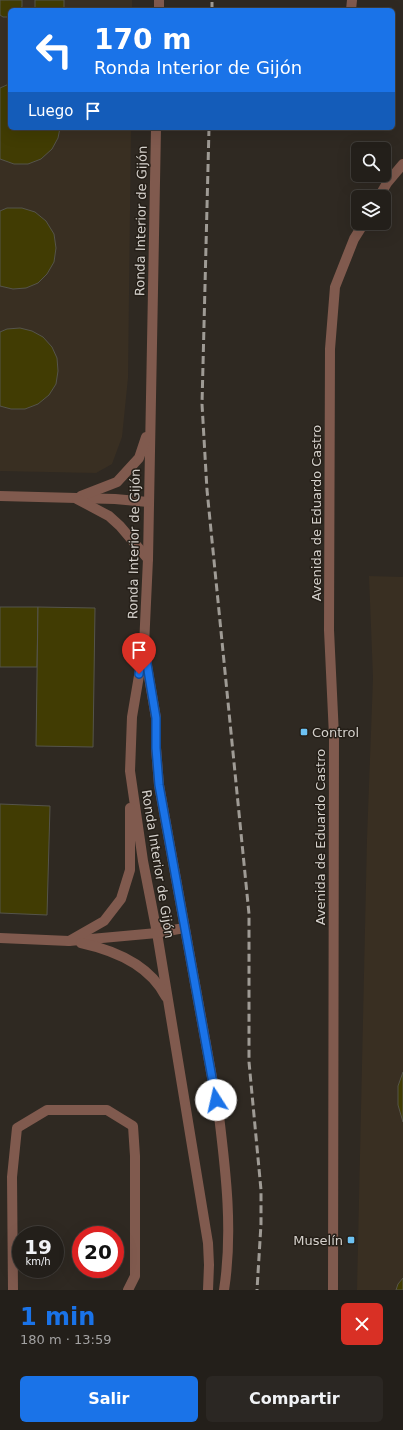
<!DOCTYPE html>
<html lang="es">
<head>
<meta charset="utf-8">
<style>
	:root { --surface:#231f1a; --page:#2b2723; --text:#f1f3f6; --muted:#a3a2a2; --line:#403d39; --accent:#1a73e8 }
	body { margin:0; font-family:"DejaVu Sans",sans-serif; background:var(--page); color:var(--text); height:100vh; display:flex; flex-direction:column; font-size:15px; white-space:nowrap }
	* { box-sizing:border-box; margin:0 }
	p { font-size:13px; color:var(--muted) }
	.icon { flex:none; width:22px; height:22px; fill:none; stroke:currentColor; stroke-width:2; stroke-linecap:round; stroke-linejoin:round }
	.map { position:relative; height:1290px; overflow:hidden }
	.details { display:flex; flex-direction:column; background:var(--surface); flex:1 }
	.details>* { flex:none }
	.hud { position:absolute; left:8px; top:8px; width:387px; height:122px; border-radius:6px; box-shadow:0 4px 16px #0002,0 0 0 1px var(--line); background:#1a73e8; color:#fff; overflow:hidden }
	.fabs { position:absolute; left:351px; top:142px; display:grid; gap:8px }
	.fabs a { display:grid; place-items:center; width:40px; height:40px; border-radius:6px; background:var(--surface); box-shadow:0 4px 16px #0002,0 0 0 1px var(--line); font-size:20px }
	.speed { position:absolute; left:12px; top:1226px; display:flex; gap:8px; font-size:20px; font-weight:700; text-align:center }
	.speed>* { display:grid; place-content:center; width:52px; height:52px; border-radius:50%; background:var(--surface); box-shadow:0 4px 16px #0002,0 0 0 1px var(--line); line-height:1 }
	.speed small { font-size:10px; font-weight:400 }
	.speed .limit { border:6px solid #d22; background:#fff; color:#111 }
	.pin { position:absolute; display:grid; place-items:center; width:34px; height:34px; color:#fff; margin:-41px -17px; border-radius:50% 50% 50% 0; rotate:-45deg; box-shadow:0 0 4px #0007 }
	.pin .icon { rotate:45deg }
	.me { position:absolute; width:44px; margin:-22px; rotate:350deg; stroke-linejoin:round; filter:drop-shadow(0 0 3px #0008) }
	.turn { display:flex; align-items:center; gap:14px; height:84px; padding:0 20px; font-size:18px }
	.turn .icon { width:52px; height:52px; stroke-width:2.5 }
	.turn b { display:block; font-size:28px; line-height:34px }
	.then { display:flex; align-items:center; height:38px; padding:0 20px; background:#0003; gap:8px; font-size:15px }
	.round { display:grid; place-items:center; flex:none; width:42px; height:42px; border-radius:6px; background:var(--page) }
	.head { display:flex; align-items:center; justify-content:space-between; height:68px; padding:0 20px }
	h1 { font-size:24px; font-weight:600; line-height:30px; color:var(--accent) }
	.cta { display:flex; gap:8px; margin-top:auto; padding:8px 20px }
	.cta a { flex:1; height:46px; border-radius:6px; background:var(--accent); color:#fff; font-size:16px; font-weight:600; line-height:46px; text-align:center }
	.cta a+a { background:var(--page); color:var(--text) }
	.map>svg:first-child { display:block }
</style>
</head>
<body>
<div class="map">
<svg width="403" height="1290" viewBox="0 0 403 1290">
	<rect width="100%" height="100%" fill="#2f2922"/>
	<g fill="#392f22">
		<path d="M 0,0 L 132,0 L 132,10 L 10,10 L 10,128 L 131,128 L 128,378 L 122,437 L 112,464 L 96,473 L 0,471 Z"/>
		<path d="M 369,576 L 403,577 L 403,1290 L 357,1290 L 367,839 L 373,678 Z"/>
	</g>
	<g fill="#413c03" stroke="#55544b">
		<path d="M 0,0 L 22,0 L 22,6 L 21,10 L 10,10 L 10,17 L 3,17 L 0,15 Z"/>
		<path d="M 35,0 L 64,0 L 64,7 L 63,10 L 36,10 L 35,7 Z"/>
		<path d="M 9,84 L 10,128 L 60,128 L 58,138 L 52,149 L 41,159 L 28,164 L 14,164 L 0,159 L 0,88 Z"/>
		<path d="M 7,208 L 22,208 L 35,212 L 46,221 L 54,234 L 56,248 L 54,262 L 47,274 L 38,283 L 26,288 L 13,289 L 0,286 L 0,211 Z"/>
		<path d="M 20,328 L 32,331 L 43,337 L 52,347 L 57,358 L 58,371 L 56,384 L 49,395 L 38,404 L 25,409 L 11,409 L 0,406 L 0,332 L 7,329 Z"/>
		<path d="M 0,607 L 38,607 L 37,667 L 0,667 Z"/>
		<path d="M 38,607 L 95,608 L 93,747 L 36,746 Z"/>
		<path d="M 0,804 L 50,806 L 47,915 L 0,913 Z"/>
		<path d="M 403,1072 L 403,1122 L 398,1105 L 398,1086 Z"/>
		<path d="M 403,1278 L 403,1290 L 396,1290 L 398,1284 Z"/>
	</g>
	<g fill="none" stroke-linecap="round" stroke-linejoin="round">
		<g stroke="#805a4e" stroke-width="10">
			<path d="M 159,10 L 159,0"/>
			<path d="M 351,10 L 352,0"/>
			<path d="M 156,128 L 148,559 L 144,646 L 132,717 L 130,771 L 143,861 L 157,933 L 208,1243 L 209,1265 L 208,1290"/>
			<path d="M 379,197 L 387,183 L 403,164"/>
			<path d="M 0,496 L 115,499 L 148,502"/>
			<path d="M 81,496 L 117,482 L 139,458 L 146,437"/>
			<path d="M 77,499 L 109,516 L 120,526 L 148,559"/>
			<path d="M 145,654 L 156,718 L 156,748 L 159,785 L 219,1116 C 226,1173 233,1232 224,1290"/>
			<path d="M 0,938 L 69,941 L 157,933 L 184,928"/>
			<path d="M 69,941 L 104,921 L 121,899 L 130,870 L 130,808"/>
			<path d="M 81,943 C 113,950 150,965 166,997"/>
			<path d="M 13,1290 L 12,1177 L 17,1128 L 47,1110 L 107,1110 L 133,1126 L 135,1156 L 135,1276 L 128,1290"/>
			<path d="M 333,1290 L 334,736 L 329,630 L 330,349 L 335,287 L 354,239 L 364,223"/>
		</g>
		<g stroke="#9f9b95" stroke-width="3" stroke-dasharray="8 4" stroke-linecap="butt">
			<path d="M 212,10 L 212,0"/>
			<path d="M 209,128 L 202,404 L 207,490 L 249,914 L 249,1062 L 261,1190 L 261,1224 L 257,1290"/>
		</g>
	</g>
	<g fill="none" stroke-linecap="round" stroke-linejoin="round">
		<g stroke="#114b97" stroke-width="10">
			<path id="route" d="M 139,674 L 144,646 L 156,718 L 156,748 L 159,785 L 216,1100"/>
		</g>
		<use href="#route" stroke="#1a73e8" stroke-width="7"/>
	</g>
	<g fill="#6dc2f3" stroke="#251f18" stroke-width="1.5">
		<rect x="300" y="728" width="8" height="8" rx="2"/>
		<rect x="347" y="1236" width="8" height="8" rx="2"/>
	</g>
	<g text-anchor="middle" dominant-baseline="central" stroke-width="3" stroke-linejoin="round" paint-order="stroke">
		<g font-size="13" fill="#d5d1cc" stroke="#251f18">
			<text transform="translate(141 221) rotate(-89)">Ronda Interior de Gijón</text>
			<text transform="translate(316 513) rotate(-90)">Avenida de Eduardo Castro</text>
			<text transform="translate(134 544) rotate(-89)">Ronda Interior de Gijón</text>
			<text transform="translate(320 837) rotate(-90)">Avenida de Eduardo Castro</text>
			<text transform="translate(158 864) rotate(81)">Ronda Interior de Gijón</text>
		</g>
		<g font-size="13" fill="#d5d1cc" stroke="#251f18" text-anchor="start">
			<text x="312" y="732">Control</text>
			<text x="343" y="1240" text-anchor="end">Muselín</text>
		</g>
	</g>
</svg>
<div class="fabs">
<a><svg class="icon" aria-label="search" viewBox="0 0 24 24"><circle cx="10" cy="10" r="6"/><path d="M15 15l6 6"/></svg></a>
<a><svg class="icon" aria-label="layers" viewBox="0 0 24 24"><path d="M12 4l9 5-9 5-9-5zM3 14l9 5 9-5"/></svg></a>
</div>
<div class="speed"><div>19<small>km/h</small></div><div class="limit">20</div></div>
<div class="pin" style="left:139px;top:674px;background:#d93025"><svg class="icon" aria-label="arrive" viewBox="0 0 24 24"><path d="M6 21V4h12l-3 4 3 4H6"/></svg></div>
<svg class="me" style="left:216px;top:1100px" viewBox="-20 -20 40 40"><circle r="19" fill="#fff"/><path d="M0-13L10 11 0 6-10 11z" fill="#1a73e8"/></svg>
<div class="hud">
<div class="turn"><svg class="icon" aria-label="left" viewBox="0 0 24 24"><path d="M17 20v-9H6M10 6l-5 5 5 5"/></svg><div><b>170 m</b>Ronda Interior de Gijón</div></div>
<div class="then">Luego<svg class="icon" aria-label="arrive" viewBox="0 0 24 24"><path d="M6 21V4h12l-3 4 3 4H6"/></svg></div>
</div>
</div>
<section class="details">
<div class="head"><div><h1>1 min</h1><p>180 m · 13:59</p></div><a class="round" style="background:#d93025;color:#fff"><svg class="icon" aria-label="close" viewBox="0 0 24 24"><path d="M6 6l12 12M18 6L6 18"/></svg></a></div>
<div class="cta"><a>Salir</a><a>Compartir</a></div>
</section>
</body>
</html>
